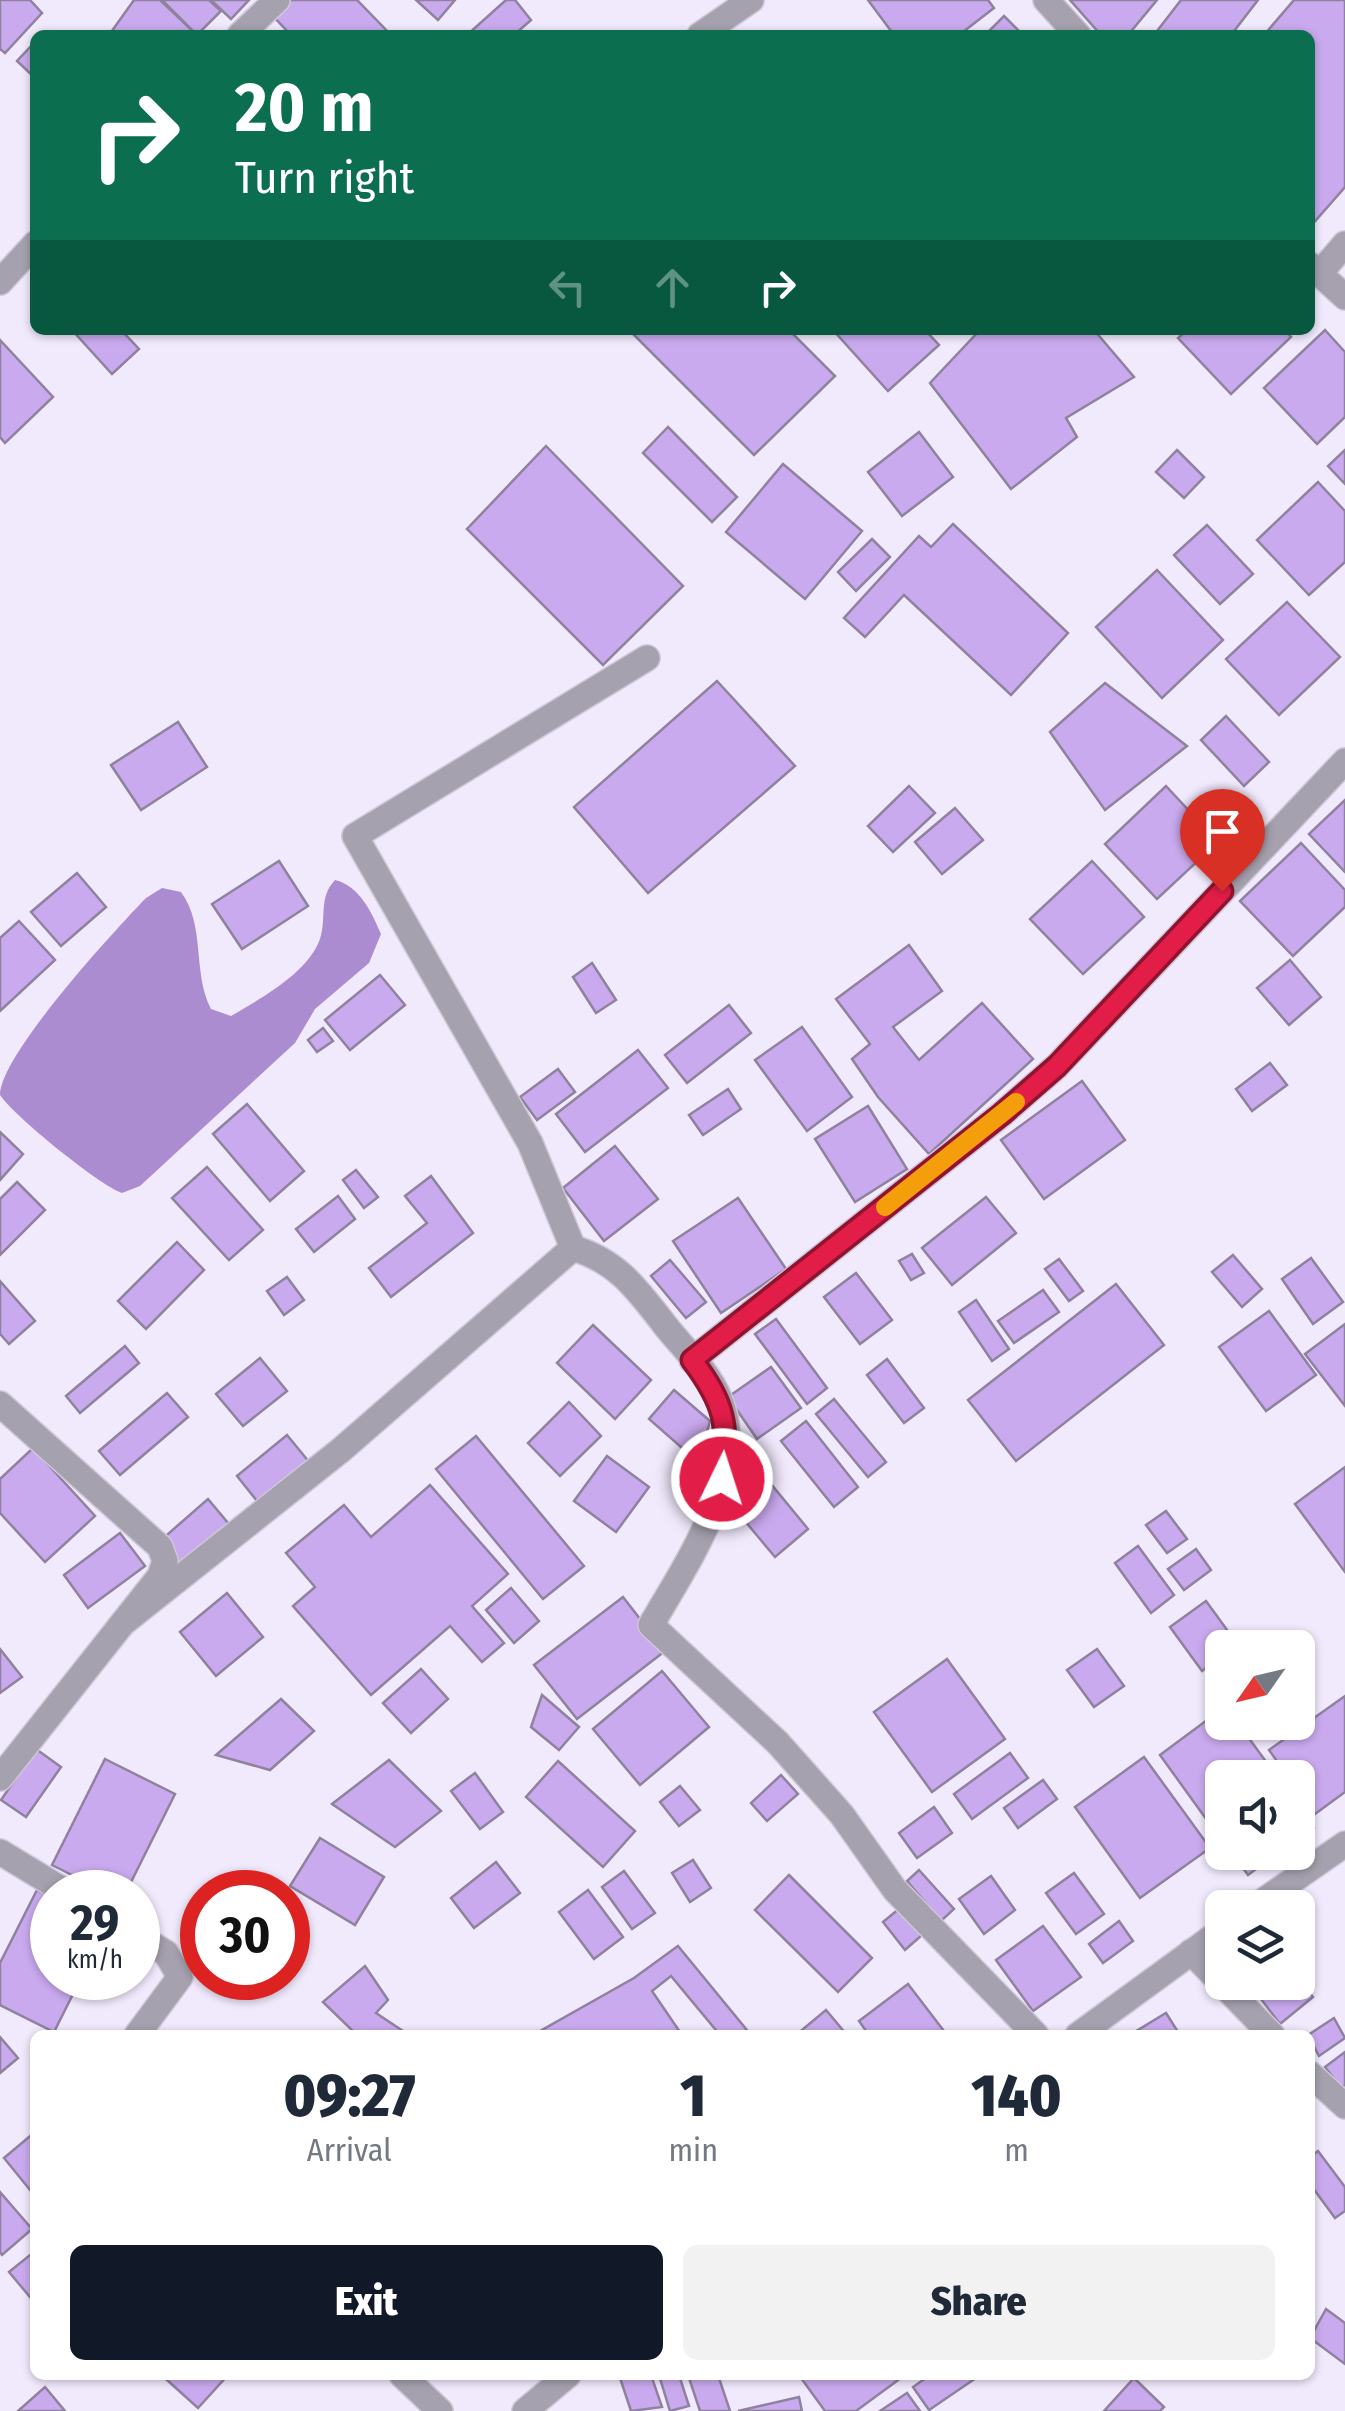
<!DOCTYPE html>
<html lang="en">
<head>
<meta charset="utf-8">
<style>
	:root { --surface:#fff; --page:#f2f2f3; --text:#1f2937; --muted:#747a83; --accent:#111827 }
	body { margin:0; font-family:"Fira Sans Condensed",sans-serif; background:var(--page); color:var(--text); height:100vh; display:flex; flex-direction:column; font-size:38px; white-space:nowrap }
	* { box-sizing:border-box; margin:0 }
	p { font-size:32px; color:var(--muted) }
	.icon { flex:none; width:55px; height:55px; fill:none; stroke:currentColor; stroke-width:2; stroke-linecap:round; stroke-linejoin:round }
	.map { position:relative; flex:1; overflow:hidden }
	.sheet { position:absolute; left:30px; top:2030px; width:1285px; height:350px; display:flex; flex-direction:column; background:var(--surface); border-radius:15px; box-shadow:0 2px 8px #0004 }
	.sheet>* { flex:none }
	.hud { position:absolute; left:30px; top:30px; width:1285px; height:305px; border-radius:15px; box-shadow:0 2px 8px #0004; background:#0b6e4f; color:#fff; overflow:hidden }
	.needle { width:65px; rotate:236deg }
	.controls { position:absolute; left:1205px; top:1630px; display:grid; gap:20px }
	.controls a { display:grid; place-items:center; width:110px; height:110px; border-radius:15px; background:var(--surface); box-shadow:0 2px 8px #0004; font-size:50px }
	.speed { position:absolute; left:30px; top:1870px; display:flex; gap:20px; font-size:50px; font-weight:700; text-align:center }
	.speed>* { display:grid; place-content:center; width:130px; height:130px; border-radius:50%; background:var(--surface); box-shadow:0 2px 8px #0004; line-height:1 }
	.speed small { font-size:25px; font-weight:400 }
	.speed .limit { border:15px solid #d22; background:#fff; color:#111 }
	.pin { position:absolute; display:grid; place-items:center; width:85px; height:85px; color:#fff; margin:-102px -42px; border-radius:50% 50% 50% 0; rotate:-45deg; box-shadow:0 0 10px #0007 }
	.pin .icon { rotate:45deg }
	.me { position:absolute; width:110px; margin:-55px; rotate:4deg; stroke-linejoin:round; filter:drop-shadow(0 0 8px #0008) }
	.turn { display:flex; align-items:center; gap:35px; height:210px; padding:0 40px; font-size:45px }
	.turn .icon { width:130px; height:130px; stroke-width:2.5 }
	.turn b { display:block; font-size:70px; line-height:85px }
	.lanes { display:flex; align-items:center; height:95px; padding:0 40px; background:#0003; justify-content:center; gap:50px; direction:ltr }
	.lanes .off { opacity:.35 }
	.eta { display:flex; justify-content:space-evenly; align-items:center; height:170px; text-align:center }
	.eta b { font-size:60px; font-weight:800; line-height:70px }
	.primary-button { display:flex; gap:20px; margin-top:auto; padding:20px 40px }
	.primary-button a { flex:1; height:115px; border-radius:15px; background:var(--accent); color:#fff; font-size:40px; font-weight:800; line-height:115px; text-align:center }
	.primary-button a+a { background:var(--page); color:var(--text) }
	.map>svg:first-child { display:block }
</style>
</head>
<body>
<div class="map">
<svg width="1345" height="2411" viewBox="0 0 1345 2411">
	<rect width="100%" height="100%" fill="#f1e9fc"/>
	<path fill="#ac8cd0" d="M 335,880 C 360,886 372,913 381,934 L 369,963 L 315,1009 L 295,1043 L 140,1186 L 122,1193 C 99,1185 14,1116 0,1095 C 0,1055 114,931 146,898 L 162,888 L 181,892 C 206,926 192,972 211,1009 L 231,1016 C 260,999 308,973 320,939 C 327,918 318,898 335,880 Z"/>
	<g fill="#caaaef" stroke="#8e829e" stroke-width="2.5">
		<path d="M 0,0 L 30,0 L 42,13 L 5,53 L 0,49 Z"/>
		<path d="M 134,0 L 160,0 L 197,35 L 109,35 Z"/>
		<path d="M 162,0 L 209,0 L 221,11 L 197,35 Z"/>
		<path d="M 211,0 L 249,0 L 231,19 Z"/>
		<path d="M 283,0 L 357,0 L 391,35 L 291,35 L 270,13 Z"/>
		<path d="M 416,0 L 455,0 L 438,20 Z"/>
		<path d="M 506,0 L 515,0 L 531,20 L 514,35 L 467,35 Z"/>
		<path d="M 868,0 L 988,0 L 994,8 L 959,35 L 894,35 Z"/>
		<path d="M 1070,0 L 1157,0 L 1128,35 L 1101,35 Z"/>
		<path d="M 1181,0 L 1258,0 L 1231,35 L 1154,35 Z"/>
		<path d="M 1294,0 L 1345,0 L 1345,187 L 1310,227 L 1310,35 L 1264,35 Z"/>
		<path d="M 1004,16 L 1023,35 L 985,35 Z"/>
		<path d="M 35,42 L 35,78 L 17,61 Z"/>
		<path d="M 72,330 L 121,330 L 139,349 L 112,374 Z"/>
		<path d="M 629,330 L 789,330 L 835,376 L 754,455 Z"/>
		<path d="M 833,330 L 925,330 L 939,345 L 888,391 Z"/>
		<path d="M 980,330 L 1094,330 L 1134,377 L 1066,418 L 1077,437 L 1011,489 L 930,383 Z"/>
		<path d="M 1187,330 L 1285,330 L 1291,337 L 1231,394 L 1178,338 Z"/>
		<path d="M 1325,330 L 1345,352 L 1345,417 L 1317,444 L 1264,388 Z"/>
		<path d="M 0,340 L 53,397 L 5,443 L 0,437 Z"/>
		<path d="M 668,427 L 737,497 L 712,522 L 643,453 Z"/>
		<path d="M 919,432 L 953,477 L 902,516 L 868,472 Z"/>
		<path d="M 546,446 L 683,586 L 603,665 L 467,529 Z"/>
		<path d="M 1177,450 L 1204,477 L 1184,498 L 1156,472 Z"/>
		<path d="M 1345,450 L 1345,484 L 1328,466 Z"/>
		<path d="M 783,464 L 862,531 L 805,599 L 726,532 Z"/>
		<path d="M 1318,482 L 1345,511 L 1345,562 L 1309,595 L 1257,540 Z"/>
		<path d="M 953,524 L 1068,633 L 1011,695 L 904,595 L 865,637 L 844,618 L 919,536 L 931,547 Z"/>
		<path d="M 1207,525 L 1253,574 L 1220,604 L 1174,555 Z"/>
		<path d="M 872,539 L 890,557 L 856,591 L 838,572 Z"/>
		<path d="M 1157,570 L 1223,640 L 1162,698 L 1096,627 Z"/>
		<path d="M 1287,602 L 1340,657 L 1279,715 L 1226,659 Z"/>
		<path d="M 717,681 L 795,766 L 648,893 L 574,807 Z"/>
		<path d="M 1105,683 L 1187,746 L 1105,810 L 1050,732 Z"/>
		<path d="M 1226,716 L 1269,762 L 1244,786 L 1201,740 Z"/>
		<path d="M 178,722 L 207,767 L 141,810 L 111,765 Z"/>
		<path d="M 909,786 L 935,813 L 893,852 L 868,826 Z"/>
		<path d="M 1166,786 L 1218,842 L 1157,899 L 1105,844 Z"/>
		<path d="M 1345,800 L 1345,872 L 1309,834 Z"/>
		<path d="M 955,808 L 983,840 L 942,874 L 915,842 Z"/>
		<path d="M 1301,843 L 1345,890 L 1345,907 L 1293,956 L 1240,901 Z"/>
		<path d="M 279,861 L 308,906 L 242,949 L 212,904 Z"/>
		<path d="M 1092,861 L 1144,917 L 1083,974 L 1030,919 Z"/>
		<path d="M 77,873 L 106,907 L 61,946 L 31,912 Z"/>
		<path d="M 19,921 L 55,960 L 0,1011 L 0,938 Z"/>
		<path d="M 909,945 L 942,991 L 893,1027 L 919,1060 L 982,1003 L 1033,1059 L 929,1154 L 878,1097 L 852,1059 L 870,1044 L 836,999 Z"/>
		<path d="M 1290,960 L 1321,997 L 1289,1025 L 1257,988 Z"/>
		<path d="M 592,963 L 616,1000 L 596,1013 L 573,977 Z"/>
		<path d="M 380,975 L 405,1005 L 350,1050 L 325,1020 Z"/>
		<path d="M 729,1005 L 751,1033 L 687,1083 L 665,1055 Z"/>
		<path d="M 802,1027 L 852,1097 L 807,1131 L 755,1060 Z"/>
		<path d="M 323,1028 L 333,1041 L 317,1052 L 308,1040 Z"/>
		<path d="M 638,1050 L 668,1088 L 585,1152 L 556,1114 Z"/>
		<path d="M 1270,1063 L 1287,1085 L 1252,1111 L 1236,1089 Z"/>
		<path d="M 558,1069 L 575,1092 L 537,1120 L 520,1097 Z"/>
		<path d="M 1082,1081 L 1125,1140 L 1044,1199 L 1001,1140 Z"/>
		<path d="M 728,1089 L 741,1109 L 703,1135 L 689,1115 Z"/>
		<path d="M 247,1104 L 304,1171 L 270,1201 L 213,1134 Z"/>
		<path d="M 868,1106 L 907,1169 L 855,1202 L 815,1139 Z"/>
		<path d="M 0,1132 L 23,1154 L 0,1180 Z"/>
		<path d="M 615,1146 L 658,1199 L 604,1241 L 563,1188 Z"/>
		<path d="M 207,1167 L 263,1230 L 229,1260 L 172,1198 Z"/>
		<path d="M 356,1170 L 378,1197 L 364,1208 L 343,1180 Z"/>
		<path d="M 431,1176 L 473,1233 L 391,1297 L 369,1268 L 427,1223 L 405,1196 Z"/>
		<path d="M 17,1182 L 45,1210 L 0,1255 L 0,1199 Z"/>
		<path d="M 338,1196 L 355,1219 L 314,1252 L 296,1229 Z"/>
		<path d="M 986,1197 L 1016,1233 L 952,1285 L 922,1248 Z"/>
		<path d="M 738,1198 L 786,1269 L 721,1313 L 673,1241 Z"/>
		<path d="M 177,1242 L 204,1270 L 146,1329 L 118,1301 Z"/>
		<path d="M 912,1254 L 924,1273 L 911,1280 L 899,1261 Z"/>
		<path d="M 1233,1255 L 1262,1289 L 1242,1307 L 1212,1272 Z"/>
		<path d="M 1311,1258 L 1343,1302 L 1313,1324 L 1282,1279 Z"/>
		<path d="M 1059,1259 L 1083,1291 L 1069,1301 L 1045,1269 Z"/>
		<path d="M 670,1260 L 706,1302 L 686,1318 L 651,1276 Z"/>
		<path d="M 856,1273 L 892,1320 L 860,1344 L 824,1297 Z"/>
		<path d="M 287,1277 L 304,1300 L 284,1315 L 267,1291 Z"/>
		<path d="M 0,1281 L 35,1321 L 9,1344 L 0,1334 Z"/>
		<path d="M 1116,1284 L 1164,1345 L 1016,1461 L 968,1400 Z"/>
		<path d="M 1043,1290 L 1059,1312 L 1014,1343 L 998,1321 Z"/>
		<path d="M 976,1300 L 1009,1349 L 992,1361 L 959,1312 Z"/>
		<path d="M 1269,1311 L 1316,1375 L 1266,1411 L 1219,1347 Z"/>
		<path d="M 776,1319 L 827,1388 L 807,1404 L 755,1334 Z"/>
		<path d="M 1345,1324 L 1345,1406 L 1305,1354 Z"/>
		<path d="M 593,1325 L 651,1380 L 615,1419 L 557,1363 Z"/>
		<path d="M 125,1346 L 139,1363 L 80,1413 L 66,1396 Z"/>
		<path d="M 260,1358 L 287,1391 L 243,1426 L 216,1394 Z"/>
		<path d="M 887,1359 L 924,1408 L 904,1423 L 867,1375 Z"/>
		<path d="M 771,1367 L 801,1408 L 757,1439 L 728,1397 Z"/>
		<path d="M 674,1390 L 710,1421 L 698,1462 L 649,1419 Z"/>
		<path d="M 167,1393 L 188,1417 L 120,1475 L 99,1451 Z"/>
		<path d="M 834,1399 L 886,1462 L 868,1477 L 816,1414 Z"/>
		<path d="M 569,1402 L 601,1436 L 560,1476 L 528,1443 Z"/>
		<path d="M 806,1421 L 858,1487 L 834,1507 L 781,1441 Z"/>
		<path d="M 287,1435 L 319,1474 L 269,1516 L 237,1476 Z"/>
		<path d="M 476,1436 L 584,1566 L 543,1599 L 436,1469 Z"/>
		<path d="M 33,1448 L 95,1516 L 45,1562 L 0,1513 L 0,1479 Z"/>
		<path d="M 607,1456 L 649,1487 L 616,1532 L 574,1501 Z"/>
		<path d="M 1345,1467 L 1345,1572 L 1295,1504 Z"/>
		<path d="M 762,1473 L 808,1529 L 775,1557 L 729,1502 Z"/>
		<path d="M 430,1485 L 508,1574 L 472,1606 L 504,1643 L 482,1662 L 450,1626 L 371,1695 L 293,1606 L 315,1587 L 286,1553 L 344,1505 L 371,1537 Z"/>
		<path d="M 208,1499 L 239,1536 L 191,1577 L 160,1541 Z"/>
		<path d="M 1166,1511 L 1187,1539 L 1167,1553 L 1146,1525 Z"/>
		<path d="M 120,1533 L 145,1566 L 88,1608 L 64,1575 Z"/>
		<path d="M 1138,1546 L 1174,1595 L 1151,1613 L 1115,1563 Z"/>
		<path d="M 1196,1549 L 1211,1570 L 1184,1590 L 1168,1569 Z"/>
		<path d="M 511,1588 L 539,1621 L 514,1643 L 486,1610 Z"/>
		<path d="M 227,1593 L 263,1637 L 216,1676 L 180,1632 Z"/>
		<path d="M 623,1597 L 665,1651 L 577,1719 L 534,1665 Z"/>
		<path d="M 1206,1601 L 1238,1645 L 1222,1648 L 1222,1656 L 1202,1671 L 1170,1627 Z"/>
		<path d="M 0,1649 L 22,1677 L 0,1693 Z"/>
		<path d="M 1097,1649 L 1124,1686 L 1094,1707 L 1067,1670 Z"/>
		<path d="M 947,1659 L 1005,1739 L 932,1792 L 874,1712 Z"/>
		<path d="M 421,1669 L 448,1699 L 411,1733 L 383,1703 Z"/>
		<path d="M 662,1671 L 709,1727 L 640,1785 L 593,1729 Z"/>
		<path d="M 542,1695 L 579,1727 L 559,1750 L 531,1727 Z"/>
		<path d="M 1345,1696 L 1345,1792 L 1315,1814 L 1298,1789 L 1298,1778 L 1289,1778 L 1269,1750 Z"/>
		<path d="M 281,1699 L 314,1731 L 270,1770 L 216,1755 Z"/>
		<path d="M 1222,1709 L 1222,1722 L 1237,1722 L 1278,1778 L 1222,1778 L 1222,1841 L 1160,1755 Z"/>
		<path d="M 36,1749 L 61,1767 L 26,1817 L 1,1800 Z"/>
		<path d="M 1010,1753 L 1028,1778 L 972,1819 L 954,1794 Z"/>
		<path d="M 1144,1757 L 1210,1848 L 1140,1898 L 1075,1807 Z"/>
		<path d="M 105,1759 L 175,1794 L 126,1892 L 106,1892 L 52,1865 Z"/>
		<path d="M 389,1760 L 441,1811 L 395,1847 L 332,1804 Z"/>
		<path d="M 558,1761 L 635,1831 L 603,1867 L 526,1797 Z"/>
		<path d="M 475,1773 L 503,1812 L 480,1829 L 451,1791 Z"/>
		<path d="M 781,1775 L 798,1794 L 767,1821 L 751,1803 Z"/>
		<path d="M 1043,1780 L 1057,1799 L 1018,1828 L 1004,1808 Z"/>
		<path d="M 680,1786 L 700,1810 L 679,1826 L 660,1802 Z"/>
		<path d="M 1298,1805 L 1314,1828 L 1298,1840 Z"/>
		<path d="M 934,1807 L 952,1833 L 917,1858 L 899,1833 Z"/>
		<path d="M 320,1838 L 384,1877 L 355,1925 L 290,1886 Z"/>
		<path d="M 1231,1852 L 1279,1852 L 1248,1875 Z"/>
		<path d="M 693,1860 L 711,1888 L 690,1902 L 672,1873 Z"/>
		<path d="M 496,1862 L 520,1893 L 474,1928 L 451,1898 Z"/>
		<path d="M 919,1870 L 954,1909 L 941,1921 L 907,1881 Z"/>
		<path d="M 624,1871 L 655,1913 L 632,1929 L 602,1887 Z"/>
		<path d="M 1074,1873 L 1104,1914 L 1076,1934 L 1046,1893 Z"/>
		<path d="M 789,1875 L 872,1958 L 838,1992 L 755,1910 Z"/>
		<path d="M 991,1876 L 1015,1910 L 984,1934 L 959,1899 Z"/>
		<path d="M 37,1890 L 52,1898 L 52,1978 L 81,1978 L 54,2032 L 0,2005 L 0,1963 Z"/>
		<path d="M 588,1890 L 623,1937 L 594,1959 L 559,1912 Z"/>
		<path d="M 900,1908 L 922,1935 L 905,1950 L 883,1922 Z"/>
		<path d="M 1119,1921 L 1133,1941 L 1103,1963 L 1089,1944 Z"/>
		<path d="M 1043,1926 L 1081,1977 L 1033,2011 L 996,1960 Z"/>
		<path d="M 678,1946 L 751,2035 L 720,2035 L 671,1976 L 652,1991 L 682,2035 L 533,2035 L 634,1978 Z"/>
		<path d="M 365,1966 L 388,2000 L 376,2013 L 409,2035 L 357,2035 L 323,2002 Z"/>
		<path d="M 1298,1978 L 1313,1997 L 1280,2024 L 1248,1982 L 1298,1982 Z"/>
		<path d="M 908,1984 L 947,2035 L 869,2035 L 859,2021 Z"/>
		<path d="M 826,2010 L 847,2035 L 796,2035 Z"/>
		<path d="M 1166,2013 L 1180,2035 L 1135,2035 L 1133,2033 Z"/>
		<path d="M 1334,2018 L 1345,2038 L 1319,2056 L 1308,2035 Z"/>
		<path d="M 0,2037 L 18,2058 L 0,2073 Z"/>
		<path d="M 1345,2052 L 1345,2085 L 1341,2088 L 1325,2067 Z"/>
		<path d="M 35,2132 L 35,2196 L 4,2158 Z"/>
		<path d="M 1318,2151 L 1345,2187 L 1345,2211 L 1335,2218 L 1310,2184 L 1310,2157 Z"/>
		<path d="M 0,2192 L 32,2229 L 2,2255 L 0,2252 Z"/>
		<path d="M 35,2251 L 35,2303 L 9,2272 Z"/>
		<path d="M 1326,2309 L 1345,2323 L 1345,2364 L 1310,2338 Z"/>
		<path d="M 171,2375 L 228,2375 L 198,2408 L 167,2380 Z"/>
		<path d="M 619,2375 L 651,2375 L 662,2407 L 631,2411 Z"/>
		<path d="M 659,2375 L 679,2375 L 689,2406 L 670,2411 Z"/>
		<path d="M 688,2375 L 718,2375 L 730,2411 L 700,2411 Z"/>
		<path d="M 805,2375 L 905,2375 L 856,2411 L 825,2411 L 801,2378 Z"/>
		<path d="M 930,2375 L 975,2375 L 976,2378 L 929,2410 L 913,2387 Z"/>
		<path d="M 1134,2378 L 1164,2407 L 1160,2411 L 1104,2411 Z"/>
		<path d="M 45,2387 L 65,2411 L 18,2411 Z"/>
		<path d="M 907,2393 L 920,2411 L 880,2411 Z"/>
		<path d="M 799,2397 L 802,2411 L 738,2411 Z"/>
	</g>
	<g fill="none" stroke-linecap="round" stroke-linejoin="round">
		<g stroke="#cec7d8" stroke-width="28">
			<g id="minor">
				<path d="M 240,35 L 277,0"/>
				<path d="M 700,35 L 751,0"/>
				<path d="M 1319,274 L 1345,244"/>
				<path d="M 0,282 L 35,244"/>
				<path d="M 573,1248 C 617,1261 637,1289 664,1324 C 681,1346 709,1372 719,1398 C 751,1472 686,1564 651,1625 L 778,1743 L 842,1815 L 895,1890 L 1036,2035"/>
				<path d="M 573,1248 L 530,1143 L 355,836 L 647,658"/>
				<path d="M 692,1360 L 1002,1114 L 1057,1066 L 1345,761"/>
				<path d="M 0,1404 L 160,1547 L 165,1561 L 160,1576 L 0,1778"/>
				<path d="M 123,1623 L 341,1450 L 573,1248"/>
				<path d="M 0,1852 L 66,1892"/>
				<path d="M 1253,1908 L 1345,1844"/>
				<path d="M 1191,1952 L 1272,2035"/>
				<path d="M 137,2035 L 180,1977 L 166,1953 L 138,1936"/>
				<path d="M 1078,2035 L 1222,1930"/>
				<path d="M 1310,2074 L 1345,2106"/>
				<path d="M 402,2375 L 440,2411"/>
				<path d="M 525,2411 L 568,2375"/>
			</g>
		</g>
		<g stroke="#cec7d8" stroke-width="28">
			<g id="tertiary">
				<path d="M 1046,0 L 1078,35"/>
				<path d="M 1310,265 L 1345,297"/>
			</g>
		</g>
		<use href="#minor" stroke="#a6a1ae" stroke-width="25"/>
		<use href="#tertiary" stroke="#a6a1ae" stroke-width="25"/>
	</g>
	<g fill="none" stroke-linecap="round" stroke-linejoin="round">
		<g stroke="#92132f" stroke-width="25">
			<path id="route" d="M 722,1479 C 729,1424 725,1404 692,1360 L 1002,1114 L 1057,1066 L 1222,891"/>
		</g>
		<use href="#route" stroke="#e11d48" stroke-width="18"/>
		<path stroke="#f59e0b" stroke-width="18" d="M 885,1207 L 1016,1102"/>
	</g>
</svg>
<div class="controls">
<a><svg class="needle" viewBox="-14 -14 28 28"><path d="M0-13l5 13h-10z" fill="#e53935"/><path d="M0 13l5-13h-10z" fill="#747a83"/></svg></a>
<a><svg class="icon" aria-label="sound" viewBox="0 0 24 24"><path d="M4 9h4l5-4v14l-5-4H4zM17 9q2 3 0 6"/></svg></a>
<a><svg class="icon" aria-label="layers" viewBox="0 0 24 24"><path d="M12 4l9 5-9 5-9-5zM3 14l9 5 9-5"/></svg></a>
</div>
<div class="speed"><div>29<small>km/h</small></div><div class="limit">30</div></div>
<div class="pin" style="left:1222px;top:891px;background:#d93025"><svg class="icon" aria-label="arrive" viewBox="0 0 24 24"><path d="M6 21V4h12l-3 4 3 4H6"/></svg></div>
<svg class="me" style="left:722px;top:1479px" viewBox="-20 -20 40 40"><circle r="17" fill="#e11d48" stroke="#fff" stroke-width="3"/><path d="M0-11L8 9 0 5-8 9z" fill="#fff"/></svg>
<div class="hud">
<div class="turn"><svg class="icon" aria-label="right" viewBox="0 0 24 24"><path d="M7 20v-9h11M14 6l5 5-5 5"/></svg><div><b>20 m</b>Turn right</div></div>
<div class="lanes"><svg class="icon off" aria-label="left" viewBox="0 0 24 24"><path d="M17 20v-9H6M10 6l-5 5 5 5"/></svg><svg class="icon off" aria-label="ahead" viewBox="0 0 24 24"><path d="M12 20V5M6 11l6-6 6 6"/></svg><svg class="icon" aria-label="right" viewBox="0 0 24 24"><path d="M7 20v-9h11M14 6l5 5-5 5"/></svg></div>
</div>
<section class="sheet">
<div class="eta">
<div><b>09:27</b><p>Arrival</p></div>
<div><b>1</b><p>min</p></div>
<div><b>140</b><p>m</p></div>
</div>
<div class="primary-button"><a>Exit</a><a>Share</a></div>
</section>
</div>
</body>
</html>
